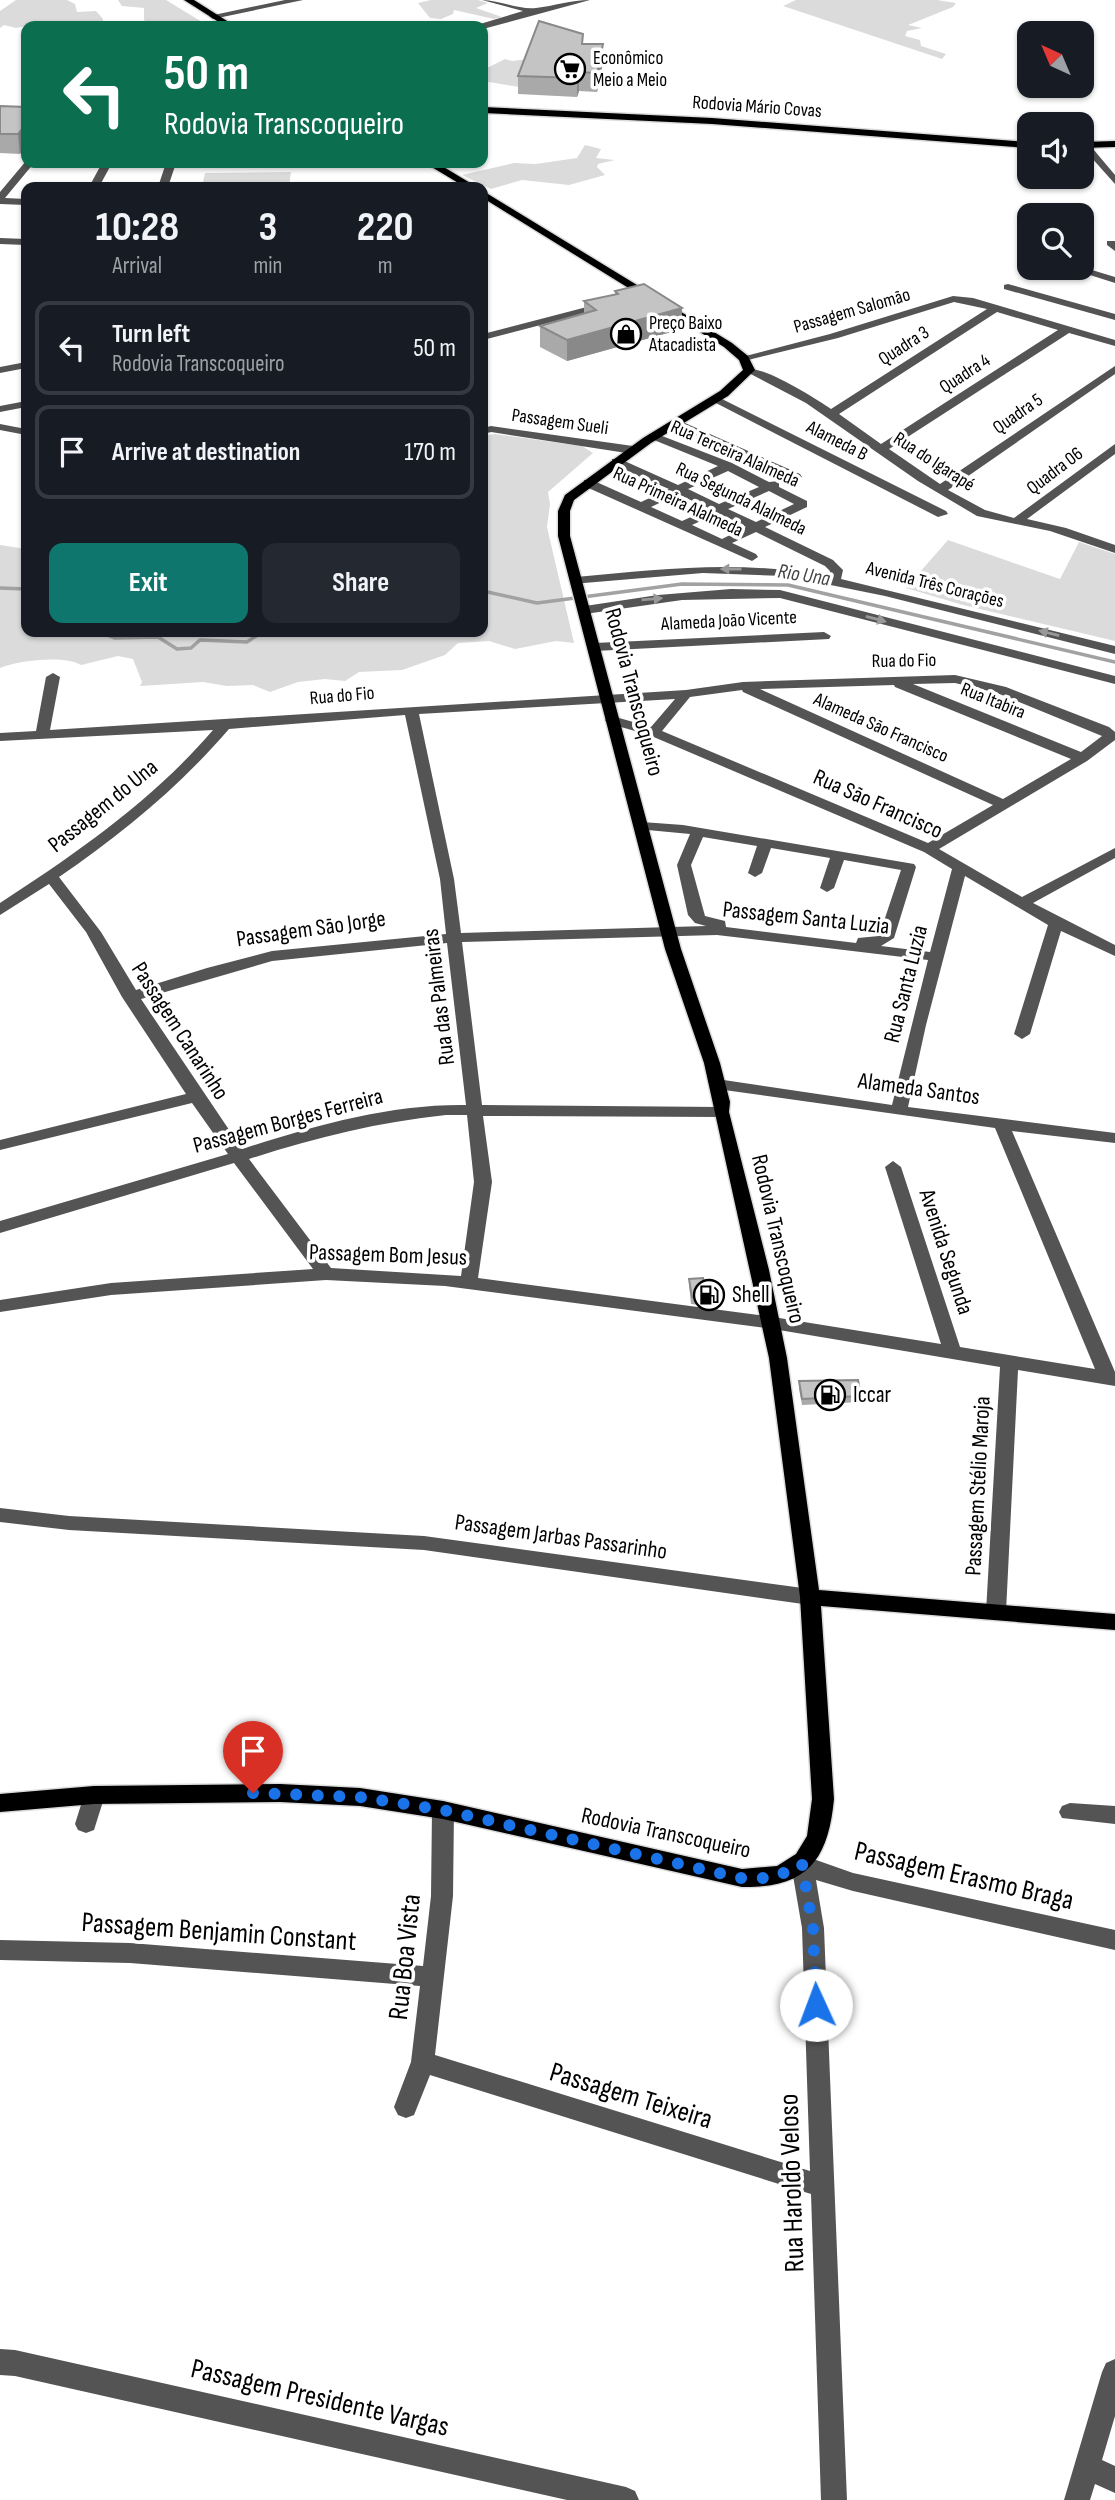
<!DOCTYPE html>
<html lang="en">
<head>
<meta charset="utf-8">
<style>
	:root { --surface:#171b24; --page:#242831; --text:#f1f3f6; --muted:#9ea1a6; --line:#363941; --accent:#0f766e }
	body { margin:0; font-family:"Sofia Sans Condensed",sans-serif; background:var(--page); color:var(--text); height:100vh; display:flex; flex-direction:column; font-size:26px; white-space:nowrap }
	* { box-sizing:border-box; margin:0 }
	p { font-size:23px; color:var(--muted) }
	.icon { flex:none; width:38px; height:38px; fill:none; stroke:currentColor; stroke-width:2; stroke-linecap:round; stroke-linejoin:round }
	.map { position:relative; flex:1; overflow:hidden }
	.sheet { position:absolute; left:21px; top:182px; width:467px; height:455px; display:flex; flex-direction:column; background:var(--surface); border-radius:14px; box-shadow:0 2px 5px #0004 }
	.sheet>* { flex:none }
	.top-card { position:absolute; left:21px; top:21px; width:467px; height:147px; border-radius:14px; box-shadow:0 2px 5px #0004; background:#0b6e4f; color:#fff; overflow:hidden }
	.needle { width:46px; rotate:316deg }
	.controls { position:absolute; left:1017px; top:21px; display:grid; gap:14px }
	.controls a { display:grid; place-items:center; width:77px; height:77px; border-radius:14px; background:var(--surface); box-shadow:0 2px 5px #0004; font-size:35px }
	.pin { position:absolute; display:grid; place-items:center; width:60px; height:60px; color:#fff; margin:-72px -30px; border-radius:50% 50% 50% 0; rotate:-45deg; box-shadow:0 0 7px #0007 }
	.pin .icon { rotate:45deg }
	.me { position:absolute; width:77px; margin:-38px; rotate:358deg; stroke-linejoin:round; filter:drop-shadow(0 0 5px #0008) }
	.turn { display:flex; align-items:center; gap:24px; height:147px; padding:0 28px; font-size:32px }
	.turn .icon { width:91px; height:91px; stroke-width:2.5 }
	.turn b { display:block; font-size:49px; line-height:60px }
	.eta { display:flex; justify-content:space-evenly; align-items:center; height:119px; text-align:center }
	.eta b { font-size:42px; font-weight:700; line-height:49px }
	.primary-button { display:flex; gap:14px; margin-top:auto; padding:14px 28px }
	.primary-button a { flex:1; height:80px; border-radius:14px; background:var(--accent); color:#fff; font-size:28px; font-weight:700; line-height:80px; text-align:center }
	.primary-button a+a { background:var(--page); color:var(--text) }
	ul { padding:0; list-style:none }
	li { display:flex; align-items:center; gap:21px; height:94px; margin:0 14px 10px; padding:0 14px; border:4px solid var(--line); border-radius:14px }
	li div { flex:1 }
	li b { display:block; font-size:26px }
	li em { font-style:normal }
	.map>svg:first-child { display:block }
</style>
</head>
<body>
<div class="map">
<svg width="1115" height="2500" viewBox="0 0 1115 2500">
	<rect width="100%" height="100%" fill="#fff"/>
	<g fill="#dbdbdb">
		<path d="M 16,0 L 67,0 L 75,4 L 77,12 L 96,11 L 103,19 L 102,24 L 117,26 L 57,26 L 43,23 L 16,28 L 4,25 L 0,28 L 0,11 Z"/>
		<path d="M 118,0 L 166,0 L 202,22 C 185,27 158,32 144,20 L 144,8 L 122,6 Z"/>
		<path d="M 431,0 L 478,0 L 488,3 L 476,8 L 502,17 L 494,19 L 454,10 L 453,14 L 441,19 L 430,18 L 418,3 Z"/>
		<path d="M 796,0 L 937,0 L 956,3 L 953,7 L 908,25 L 922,28 L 907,31 L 905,36 L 920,40 L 921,46 L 946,54 L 942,59 L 783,6 Z"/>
		<path d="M 505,59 L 512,61 L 528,59 L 519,87 L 483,81 L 483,70 Z"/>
		<path d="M 585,145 L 601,149 L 596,158 L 615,160 L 598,164 L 597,167 L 605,175 L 569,185 L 522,180 L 491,189 L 462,175 L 514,163 L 536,164 L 577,158 Z"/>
		<path d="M 291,172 L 289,187 L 202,187 L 205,173 Z"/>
		<path d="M 495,434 L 582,446 L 593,453 L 548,492 L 550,504 L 547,527 L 574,643 L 556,641 L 515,649 L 489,641 L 458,643 L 445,655 L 402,670 L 359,672 L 345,681 L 325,679 L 298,682 L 270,692 L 253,685 L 227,686 L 203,682 L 140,686 L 142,682 L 133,659 L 118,656 L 81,665 C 65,655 18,660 0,668 L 0,545 L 26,549 L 26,632 L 483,632 L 483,436 Z"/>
		<path d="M 948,540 L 1060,579 L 1079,542 L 1115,554 L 1115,641 L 963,605 L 906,588 Z"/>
	</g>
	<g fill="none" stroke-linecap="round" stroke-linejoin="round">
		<g stroke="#a2a2a2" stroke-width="3.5">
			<path d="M 0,588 L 26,589"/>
			<path d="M 483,591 L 537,603 L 682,584 L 788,585 L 1115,662"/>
			<path d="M 99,632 L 115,638 L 158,637 L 177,649 L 191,648 L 200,640 L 247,642 L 262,632"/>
		</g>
		<g stroke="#dbdbdb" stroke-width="3">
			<g id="major">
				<path d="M 184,0 L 194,0 L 235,26 L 225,26 Z"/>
				<path d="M 483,107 L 712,118 L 1029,142 L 1029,148 L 712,124 L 483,113 Z"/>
				<path d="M 1115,141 L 1115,147 L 1082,148 L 1082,142 Z"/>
				<path d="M 425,163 L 437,163 L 477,187 L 465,187 Z"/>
				<path d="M 483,191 L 732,343 L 748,356 L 755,370 L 728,396 L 651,443 L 574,500 L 570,511 L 570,536 L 681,949 L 720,1063 L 730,1102 L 729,1112 L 769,1270 L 787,1358 L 819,1590 L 1115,1614 L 1115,1630 L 821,1606 L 834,1799 C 828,1861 807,1888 742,1887 L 443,1819 L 360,1806 L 280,1802 L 94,1804 L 0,1812 L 0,1794 L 94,1786 L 280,1784 L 360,1788 L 443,1801 L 742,1869 L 777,1866 L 796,1854 L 807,1836 L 812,1799 L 800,1597 L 769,1358 L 704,1063 L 665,949 L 558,536 L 558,511 L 565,495 L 643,438 L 720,391 L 743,370 L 739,360 L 724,347 L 483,198 Z"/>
			</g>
		</g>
		<g fill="#545454" fill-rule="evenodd">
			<path d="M 285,0 L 303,0 L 213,19 L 209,16 Z"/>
			<path d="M 482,0 C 499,0 519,10 536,8 C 554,6 571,0 590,0 L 483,29 L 479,26 L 480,24 L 523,11 Z"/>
			<path d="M 1082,143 L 1088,143 L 1115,175 L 1115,184 L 1082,147 Z"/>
			<path d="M 26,161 L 34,163 L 5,198 L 26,199 L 26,205 L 0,204 L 0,192 Z"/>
			<path d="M 102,163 L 112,163 L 99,187 L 89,187 Z"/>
			<path d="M 166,163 L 176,163 L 168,187 L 158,187 Z"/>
			<path d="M 0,238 L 26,239 L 26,245 L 0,244 Z"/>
			<path d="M 1107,241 L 1115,241 L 1115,251 L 1107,245 Z"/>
			<path d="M 1028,252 L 1029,258 L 1024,257 L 1023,255 Z"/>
			<path d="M 1082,267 L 1115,277 L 1115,283 L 1068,268 Z"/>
			<path d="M 1008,284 L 1115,314 L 1115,320 L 1004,289 L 1004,285 Z"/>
			<path d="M 953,296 L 973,298 L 1115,340 L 1115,346 L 1069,333 L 889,449 L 940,484 L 1115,366 L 1115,374 L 948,490 L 985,510 L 1014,518 L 1115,444 L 1115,454 L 1027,519 L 1066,528 L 1115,545 L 1115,553 L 1050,531 L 977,516 L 918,481 L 806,403 L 743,370 C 757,361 816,399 831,409 L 987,309 L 954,302 L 838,338 L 744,361 L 738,358 L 830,334 ZM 997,312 L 1058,330 L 881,444 L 839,414 Z"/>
			<path d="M 606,302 L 611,305 L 610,307 L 483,340 L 483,334 Z"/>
			<path d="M 26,362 L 26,368 L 0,373 L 0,367 Z"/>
			<path d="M 716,396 L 946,511 L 948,514 L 938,517 L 712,401 L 710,399 Z"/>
			<path d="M 26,401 L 26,407 L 0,412 L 0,406 Z"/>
			<path d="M 676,419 L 800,474 L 802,477 L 792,480 L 672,424 L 670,422 Z"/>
			<path d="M 0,424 L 26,429 L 26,435 L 0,430 Z"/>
			<path d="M 491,426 L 633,446 L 639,450 L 633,454 L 491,432 L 483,434 L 483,428 Z"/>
			<path d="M 649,434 L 657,434 L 732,463 L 769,482 L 779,481 L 779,487 L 807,501 L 807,507 L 765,527 L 833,560 L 843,570 L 841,579 L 1115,646 L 1115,654 L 885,596 L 786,576 L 703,573 L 572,584 L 572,578 L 576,577 C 663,569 742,559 829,577 L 830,571 L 825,566 L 756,532 L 732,543 L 756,554 L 758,557 L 752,561 L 584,486 L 584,480 L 592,480 L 641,502 L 669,489 L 612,465 L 612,459 L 620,459 L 678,485 L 718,466 L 649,438 ZM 728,471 L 759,487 L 719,504 L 688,489 ZM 769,491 L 794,504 L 756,522 L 728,509 ZM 678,494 L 709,509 L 682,521 L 651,507 ZM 718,513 L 746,527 L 722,539 L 692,525 Z"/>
			<path d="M 731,589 L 780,590 L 1115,676 L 1115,684 L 780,598 L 682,600 L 585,614 L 579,610 L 585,606 L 658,595 Z"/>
			<path d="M 824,632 L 831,636 L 829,639 L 595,651 L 588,647 L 595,643 Z"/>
			<path d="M 53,673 L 60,677 L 50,730 L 686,690 L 743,682 L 955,675 L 1006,687 L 1109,727 L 1115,732 L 1115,740 L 1087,761 L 939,849 L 1022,897 L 1115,848 L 1115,858 L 1033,903 L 1115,945 L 1115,956 L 1061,931 L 1030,1034 L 1022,1039 L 1014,1034 L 1048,925 L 965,876 L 926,1025 L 908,1107 L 1115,1133 L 1115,1143 L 1012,1131 L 1115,1372 L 1115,1386 L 1018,1370 L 1006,1612 L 1003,1618 L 996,1620 L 989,1618 L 986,1612 L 1000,1367 L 773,1329 L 445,1286 L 326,1280 L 111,1295 L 0,1312 L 0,1300 L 111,1283 L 313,1269 L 234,1163 L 0,1233 L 0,1221 L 228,1154 L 192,1103 L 0,1150 L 0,1140 L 186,1094 L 122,997 L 86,932 L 49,884 L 0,915 L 0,903 C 77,853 153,800 213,730 L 0,741 L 0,733 L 36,731 L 46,677 ZM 955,683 L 997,693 L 1102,736 L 1081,752 L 913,684 ZM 894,685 L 895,687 L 1071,759 L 1003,799 L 760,689 ZM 742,690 L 743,692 L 993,805 L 928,843 L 662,731 L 690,697 ZM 675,699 L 651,727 L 612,716 L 605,720 L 607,723 L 649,735 L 924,852 L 952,869 L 930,952 L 881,946 L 894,938 L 916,867 L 914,864 L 683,825 L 642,822 L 637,823 L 635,826 L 637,829 L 690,834 L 677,865 L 688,915 L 695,923 L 706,926 L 461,933 L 454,879 L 419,714 ZM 405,715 L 440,879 L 446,934 L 272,951 L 207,968 L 136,990 L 101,932 L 59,877 C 122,834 179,787 229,729 ZM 703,837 L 757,846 L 748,873 L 755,877 L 762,873 L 771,848 L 830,858 L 820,888 L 827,892 L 834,888 L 844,860 L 901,870 L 879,936 L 858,938 L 856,943 L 726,927 L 725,921 L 705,916 L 691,865 ZM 717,935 L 928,960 L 892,1105 L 717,1079 L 709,1084 L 717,1089 L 995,1128 L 1095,1369 L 960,1347 L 901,1167 L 893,1161 L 885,1167 L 941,1344 L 773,1317 L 478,1278 L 492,1182 L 483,1116 L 721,1117 L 729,1112 L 721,1107 L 482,1105 L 462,942 ZM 447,943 L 466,1105 C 389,1104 314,1126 242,1149 L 141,999 L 272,961 ZM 446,1115 L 467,1115 L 474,1182 L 461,1276 L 331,1268 L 249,1159 C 314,1138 378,1122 446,1115 Z"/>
			<path d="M 0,1508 L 69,1516 L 424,1536 L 810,1589 L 817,1591 L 820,1597 L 817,1603 L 810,1605 L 424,1550 L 69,1530 L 0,1522 Z"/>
			<path d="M 94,1786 L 102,1789 L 105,1795 L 94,1830 L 86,1833 L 78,1830 L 75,1824 L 86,1789 Z"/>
			<path d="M 443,1801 L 451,1804 L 454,1810 L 453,1896 L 435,2055 L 810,2171 L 802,1928 L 791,1864 L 794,1857 L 802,1855 L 853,1873 L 1115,1930 L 1115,1950 L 853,1891 L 816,1880 L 824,1928 L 847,2500 L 821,2500 L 811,2194 L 430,2075 L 414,2115 L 406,2118 L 398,2115 L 394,2107 L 411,2062 L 420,1986 L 130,1963 L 0,1960 L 0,1940 L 130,1943 L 423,1966 L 431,1896 L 432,1810 L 435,1804 Z"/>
			<path d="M 1070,1803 L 1115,1806 L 1115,1824 L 1062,1818 L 1059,1812 L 1062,1806 Z"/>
			<path d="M 0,2349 L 15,2350 L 626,2487 L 635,2491 L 639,2500 L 567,2500 L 15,2376 L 0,2375 Z"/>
			<path d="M 1115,2359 L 1115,2416 L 1102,2460 L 1115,2466 L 1115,2493 L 1095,2484 L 1090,2500 L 1064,2500 L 1102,2372 L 1106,2363 Z"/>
		</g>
		<use href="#major" fill="#000" fill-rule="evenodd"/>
	</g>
	<g fill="#a9a9a9">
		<path d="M 583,44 L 603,63 L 597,92 L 579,91 L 577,97 L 518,94 L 518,76 Z"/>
		<path d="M 0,106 L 26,107 L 20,154 L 0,153 Z"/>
		<path d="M 615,291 L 682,308 L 682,329 L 567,361 L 540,347 L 540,326 L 584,313 L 584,301 L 615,294 Z"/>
		<path d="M 689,1279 L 709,1299 L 709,1306 L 691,1304 L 689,1285 Z"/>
		<path d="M 799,1381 L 861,1396 L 861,1402 L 802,1405 L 799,1388 Z"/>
	</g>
	<g fill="#898989">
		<path d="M 603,44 L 603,63 L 597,92 L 597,73 Z"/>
		<path d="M 579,72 L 579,91 L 577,97 L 577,78 Z"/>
		<path d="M 26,124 L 26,146 L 20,154 L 18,134 Z"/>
		<path d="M 682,308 L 682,329 L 567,361 L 567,340 Z"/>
	</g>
	<g fill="#c4c4c4" stroke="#898989" stroke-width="2">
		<path d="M 539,21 L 583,34 L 582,44 L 603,44 L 597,73 L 579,72 L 577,78 L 518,76 Z"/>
		<path d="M 0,106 L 26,107 L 26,124 L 18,134 L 0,134 Z"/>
		<path d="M 644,284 L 682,308 L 567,340 L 540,326 L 596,310 L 584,301 L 618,294 L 615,291 Z"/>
		<path d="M 703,1278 L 709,1299 L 692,1297 L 689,1279 Z"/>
		<path d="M 858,1380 L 861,1396 L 802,1399 L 799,1381 Z"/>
	</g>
	<defs><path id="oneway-solid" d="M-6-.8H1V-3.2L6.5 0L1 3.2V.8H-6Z" transform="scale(1.75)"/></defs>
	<g fill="#989898">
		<use href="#oneway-solid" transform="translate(731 569) rotate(-180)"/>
		<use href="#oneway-solid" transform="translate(652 599) rotate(-5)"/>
		<use href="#oneway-solid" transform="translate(876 619) rotate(15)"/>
		<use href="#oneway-solid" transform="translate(1049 633) rotate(-166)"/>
	</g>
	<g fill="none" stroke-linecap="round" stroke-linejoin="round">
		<path stroke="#1a73e8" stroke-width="12" stroke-dasharray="0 21.6" d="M 253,1793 L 360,1797 L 443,1810 L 741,1878 C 766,1880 781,1876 802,1864 L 813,1928 L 816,2005"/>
	</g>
	<defs>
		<g id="supermarket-ring" transform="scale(1.575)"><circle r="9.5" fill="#fff" stroke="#000" stroke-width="1.5"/><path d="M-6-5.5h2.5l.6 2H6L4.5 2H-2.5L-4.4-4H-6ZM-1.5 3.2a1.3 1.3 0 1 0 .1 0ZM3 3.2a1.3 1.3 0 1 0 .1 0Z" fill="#000"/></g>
		<g id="shop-ring" transform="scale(1.575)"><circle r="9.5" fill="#fff" stroke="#000" stroke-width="1.5"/><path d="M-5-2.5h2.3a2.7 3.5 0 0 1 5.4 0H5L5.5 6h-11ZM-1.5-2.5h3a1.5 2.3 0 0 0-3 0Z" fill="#000"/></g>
		<g id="fuel-ring" transform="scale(1.575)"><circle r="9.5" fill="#fff" stroke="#000" stroke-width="1.5"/><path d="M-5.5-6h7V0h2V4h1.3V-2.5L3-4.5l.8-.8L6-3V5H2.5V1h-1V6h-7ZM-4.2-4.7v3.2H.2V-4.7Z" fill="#000"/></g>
	</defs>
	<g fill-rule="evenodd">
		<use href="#supermarket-ring" x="570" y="69"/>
		<use href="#shop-ring" x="626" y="334"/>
		<use href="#fuel-ring" x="709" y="1295"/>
		<use href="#fuel-ring" x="830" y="1395"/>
	</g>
	<g text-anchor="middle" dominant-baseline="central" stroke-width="7" stroke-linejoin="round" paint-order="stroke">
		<g font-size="19" fill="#000" stroke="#fff" text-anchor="start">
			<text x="593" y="58">Econômico<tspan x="593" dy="22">Meio a Meio</tspan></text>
			<text x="649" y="323">Preço Baixo<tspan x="649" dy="22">Atacadista</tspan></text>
		</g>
		<g font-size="19" fill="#000" stroke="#fff">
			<text transform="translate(757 107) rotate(4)">Rodovia Mário Covas</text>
			<text transform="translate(852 311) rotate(-16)">Passagem Salomão</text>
			<text transform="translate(904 346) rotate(-33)">Quadra 3</text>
			<text transform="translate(965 374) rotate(-33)">Quadra 4</text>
			<text transform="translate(1018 414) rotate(-35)">Quadra 5</text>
			<text transform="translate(560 422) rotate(8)">Passagem Sueli</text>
			<text transform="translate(837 441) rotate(27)">Alameda B</text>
			<text transform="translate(735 454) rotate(24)">Rua Terceira Alalmeda</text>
			<text transform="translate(934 462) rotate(33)">Rua do Igarapé</text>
			<text transform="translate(1055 471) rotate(-37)">Quadra 06</text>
			<text transform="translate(741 499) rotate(26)">Rua Segunda Alalmeda</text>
			<text transform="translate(678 502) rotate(25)">Rua Primeira Alalmeda</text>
			<text transform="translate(935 585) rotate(14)">Avenida Três Corações</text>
			<text transform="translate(729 621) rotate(-3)">Alameda João Vicente</text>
			<text transform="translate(904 661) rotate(-1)">Rua do Fio</text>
			<text transform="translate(342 696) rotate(-5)">Rua do Fio</text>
			<text transform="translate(993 701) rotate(22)">Rua Itabira</text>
			<text transform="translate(881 728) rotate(24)">Alameda São Francisco</text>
		</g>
		<g font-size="21" font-style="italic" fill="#434343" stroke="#fff">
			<text transform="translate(804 575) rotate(9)">Rio Una</text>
		</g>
		<g font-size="23" fill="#000" stroke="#fff">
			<text transform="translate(634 692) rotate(75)">Rodovia Transcoqueiro</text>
			<text transform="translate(878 804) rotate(24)">Rua São Francisco</text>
			<text transform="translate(103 806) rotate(-39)">Passagem do Una</text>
			<text transform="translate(806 918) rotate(6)">Passagem Santa Luzia</text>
			<text transform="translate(311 929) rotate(-8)">Passagem São Jorge</text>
			<text transform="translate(906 984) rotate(-76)">Rua Santa Luzia</text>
			<text transform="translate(439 997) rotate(-97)">Rua das Palmeiras</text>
			<text transform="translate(180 1031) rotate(57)">Passagem Canarinho</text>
			<text transform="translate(919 1089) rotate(8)">Alameda Santos</text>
			<text transform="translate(288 1121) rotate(-15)">Passagem Borges Ferreira</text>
			<text transform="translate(778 1239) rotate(77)">Rodovia Transcoqueiro</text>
			<text transform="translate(946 1252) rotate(72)">Avenida Segunda</text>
			<text transform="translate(388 1255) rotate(2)">Passagem Bom Jesus</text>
			<text transform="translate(978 1486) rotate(-87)">Passagem Stélio Maroja</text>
			<text transform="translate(561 1537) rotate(8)">Passagem Jarbas Passarinho</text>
			<text transform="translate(666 1833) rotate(12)">Rodovia Transcoqueiro</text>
		</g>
		<g font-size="23" fill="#000" stroke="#fff" text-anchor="start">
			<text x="732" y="1295">Shell</text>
			<text x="853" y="1395">Iccar</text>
		</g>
		<g font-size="28" fill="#000" stroke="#fff">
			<text transform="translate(964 1876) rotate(13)">Passagem Erasmo Braga</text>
			<text transform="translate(219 1932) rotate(4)">Passagem Benjamin Constant</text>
			<text transform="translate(405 1957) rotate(-84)">Rua Boa Vista</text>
			<text transform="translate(631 2096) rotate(17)">Passagem Teixeira</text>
			<text transform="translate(792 2183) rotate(-92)">Rua Haroldo Veloso</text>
			<text transform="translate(320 2398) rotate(13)">Passagem Presidente Vargas</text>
		</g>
	</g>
</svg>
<div class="controls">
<a><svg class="needle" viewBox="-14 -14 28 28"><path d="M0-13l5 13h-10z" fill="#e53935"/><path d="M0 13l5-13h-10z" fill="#9ea1a6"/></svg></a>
<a><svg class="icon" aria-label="sound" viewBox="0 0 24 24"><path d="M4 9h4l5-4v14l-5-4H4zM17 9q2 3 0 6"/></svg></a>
<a><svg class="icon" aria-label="search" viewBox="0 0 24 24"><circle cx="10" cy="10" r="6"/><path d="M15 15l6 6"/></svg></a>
</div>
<div class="pin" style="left:253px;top:1793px;background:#d93025"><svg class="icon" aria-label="arrive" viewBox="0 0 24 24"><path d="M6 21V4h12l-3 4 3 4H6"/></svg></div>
<svg class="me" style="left:816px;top:2005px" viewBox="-20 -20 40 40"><circle r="19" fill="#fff"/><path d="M0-13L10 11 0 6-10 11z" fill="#1a73e8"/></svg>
<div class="top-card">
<div class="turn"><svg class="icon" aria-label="left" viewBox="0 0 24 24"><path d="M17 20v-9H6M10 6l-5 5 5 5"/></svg><div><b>50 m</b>Rodovia Transcoqueiro</div></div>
</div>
<section class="sheet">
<div class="eta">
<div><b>10:28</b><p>Arrival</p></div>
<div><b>3</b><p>min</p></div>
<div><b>220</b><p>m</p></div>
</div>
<ul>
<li><svg class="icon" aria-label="left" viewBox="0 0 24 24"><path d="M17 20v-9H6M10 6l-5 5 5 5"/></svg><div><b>Turn left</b><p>Rodovia Transcoqueiro</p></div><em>50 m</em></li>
<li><svg class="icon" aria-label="arrive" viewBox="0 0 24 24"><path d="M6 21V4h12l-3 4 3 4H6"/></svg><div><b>Arrive at destination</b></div><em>170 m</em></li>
</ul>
<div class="primary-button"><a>Exit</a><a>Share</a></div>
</section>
</div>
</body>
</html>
